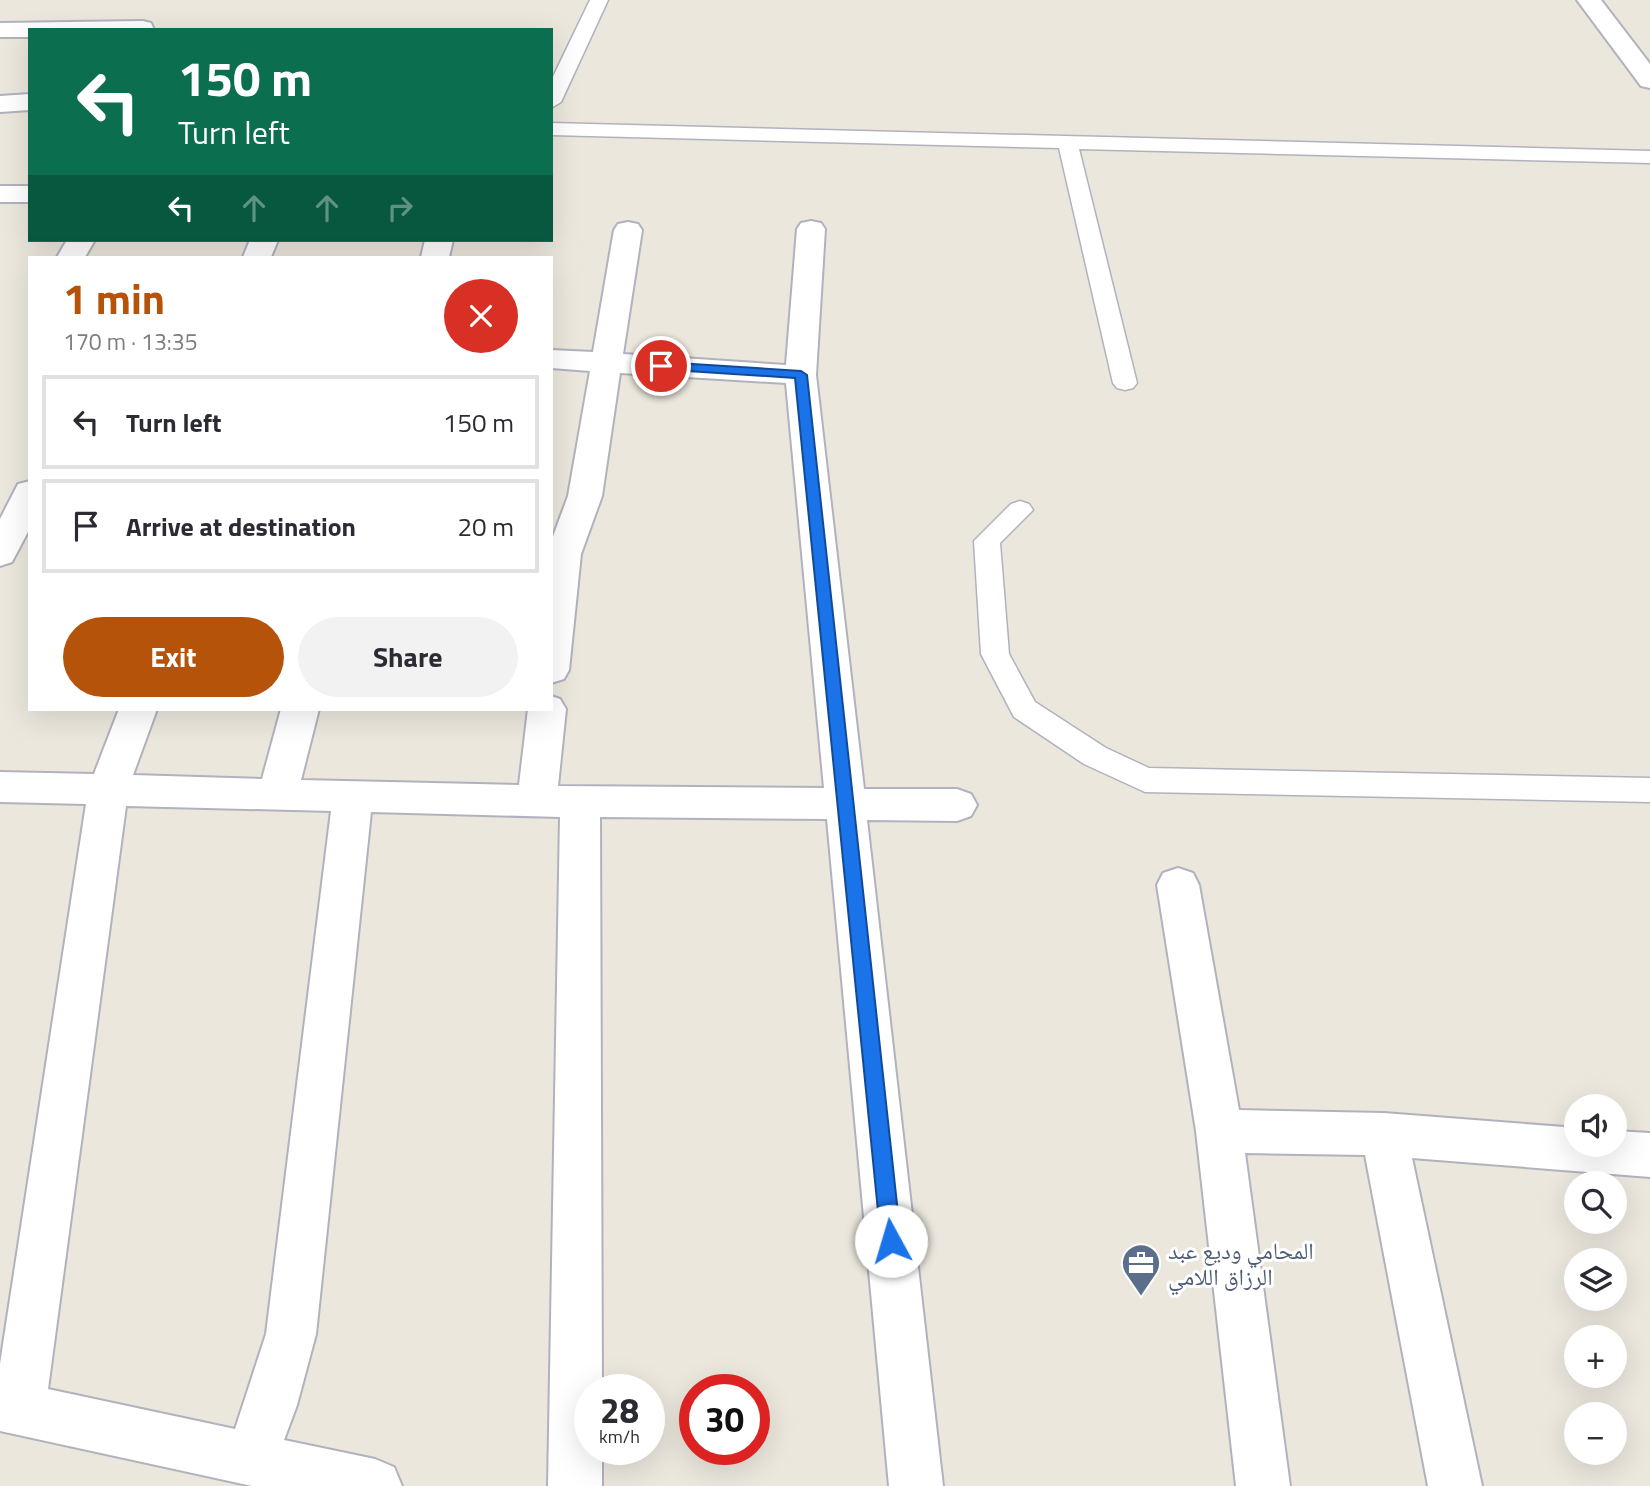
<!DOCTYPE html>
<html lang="en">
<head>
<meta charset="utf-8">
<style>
	:root { --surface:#fff; --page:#f2f2f3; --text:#2b2b33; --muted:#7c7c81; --line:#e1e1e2; --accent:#b45309 }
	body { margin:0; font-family:"Titillium Web","Noto Naskh Arabic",sans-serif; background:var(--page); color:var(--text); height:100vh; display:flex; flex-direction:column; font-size:26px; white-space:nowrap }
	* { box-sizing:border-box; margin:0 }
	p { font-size:23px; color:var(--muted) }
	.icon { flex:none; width:38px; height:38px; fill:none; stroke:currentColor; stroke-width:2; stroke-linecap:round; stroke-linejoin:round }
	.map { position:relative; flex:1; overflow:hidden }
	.panel { position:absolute; left:28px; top:256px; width:525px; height:455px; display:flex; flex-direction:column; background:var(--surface); border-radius:0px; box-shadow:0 7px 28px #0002 }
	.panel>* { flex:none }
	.guide { position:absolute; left:28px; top:28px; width:525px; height:214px; border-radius:0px; box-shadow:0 7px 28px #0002; background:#0b6e4f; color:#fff; overflow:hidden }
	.tools { position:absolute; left:1564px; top:1094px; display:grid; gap:14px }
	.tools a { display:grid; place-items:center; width:63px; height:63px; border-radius:50%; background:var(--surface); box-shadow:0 7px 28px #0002; font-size:35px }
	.speed { position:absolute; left:574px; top:1374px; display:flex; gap:14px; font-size:35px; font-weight:700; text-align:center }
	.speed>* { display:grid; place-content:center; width:91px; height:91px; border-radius:50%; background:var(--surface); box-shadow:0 7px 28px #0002; line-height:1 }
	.speed small { font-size:18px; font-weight:400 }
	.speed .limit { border:10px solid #d22; background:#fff; color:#111 }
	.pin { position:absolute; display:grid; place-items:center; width:60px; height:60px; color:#fff; margin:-30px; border:4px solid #fff; border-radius:50%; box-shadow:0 2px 7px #0007 }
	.me { position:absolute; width:77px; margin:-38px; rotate:354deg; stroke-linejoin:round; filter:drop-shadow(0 0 5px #0008) }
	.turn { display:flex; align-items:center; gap:24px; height:147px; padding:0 35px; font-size:32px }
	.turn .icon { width:91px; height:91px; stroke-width:2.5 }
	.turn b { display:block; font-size:49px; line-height:60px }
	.lanes { display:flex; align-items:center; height:66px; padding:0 35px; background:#0003; justify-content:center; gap:35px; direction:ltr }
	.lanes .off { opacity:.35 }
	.round { display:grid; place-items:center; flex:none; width:74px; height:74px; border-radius:37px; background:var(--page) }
	.summary { display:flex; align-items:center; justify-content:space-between; height:119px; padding:0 35px }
	h1 { font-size:42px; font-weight:700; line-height:52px; color:var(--accent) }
	.cta { display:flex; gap:14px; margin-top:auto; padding:14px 35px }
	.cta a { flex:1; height:80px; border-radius:42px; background:var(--accent); color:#fff; font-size:28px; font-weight:700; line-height:80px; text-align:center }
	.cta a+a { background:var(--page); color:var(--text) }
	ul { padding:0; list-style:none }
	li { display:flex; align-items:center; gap:21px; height:94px; margin:0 14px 10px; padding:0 21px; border:4px solid var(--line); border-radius:0px }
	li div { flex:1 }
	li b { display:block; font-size:26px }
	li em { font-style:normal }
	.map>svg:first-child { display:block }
</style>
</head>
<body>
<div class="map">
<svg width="1650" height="1486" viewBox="0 0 1650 1486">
	<rect width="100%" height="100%" fill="#ebe7dd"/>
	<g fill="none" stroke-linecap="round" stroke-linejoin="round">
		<g stroke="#b1b2bd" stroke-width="3">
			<g id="lane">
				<path d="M 590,0 L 608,0 L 561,102 L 551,108 L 551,81 Z"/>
				<path d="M 551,123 L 1650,151 L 1650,163 L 1079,149 L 1137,383 L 1133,388 L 1125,390 L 1117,388 L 1113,383 L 1059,148 L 551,135 Z"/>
				<path d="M 1020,501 L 1029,504 L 1033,510 L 1000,543 L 1009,654 L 1035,702 L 1106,748 L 1149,768 L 1650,778 L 1650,802 L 1145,792 L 1084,764 L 1014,717 L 981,654 L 974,541 L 1011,504 Z"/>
			</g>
		</g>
		<g stroke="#b1b2bd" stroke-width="4">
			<g id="street">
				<path d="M 1577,0 L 1601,0 L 1650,64 L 1650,88 L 1641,86 Z"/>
				<path d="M 143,21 L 151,23 L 154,30 L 30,30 L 30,37 L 0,37 L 0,23 Z"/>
				<path d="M 30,94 L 30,110 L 0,112 L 0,96 Z"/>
				<rect x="0" y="186" width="30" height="16"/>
				<path d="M 811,221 L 821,223 L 825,229 L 816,375 L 864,789 L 957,789 L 971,794 L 977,805 L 971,816 L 957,821 L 867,820 L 943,1486 L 889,1486 L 827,819 L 600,817 L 602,1390 L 590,1390 L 590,1449 L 602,1449 L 602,1486 L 548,1486 L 560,817 L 371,812 L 316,1334 L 297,1405 L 284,1440 L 375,1459 L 394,1467 L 402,1486 L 252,1486 L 0,1431 L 0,1364 L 86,804 L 0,802 L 0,772 L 94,774 L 119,709 L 157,709 L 133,775 L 262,779 L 281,709 L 319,709 L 301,780 L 519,785 L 528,709 L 551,709 L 551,696 L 560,699 L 566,709 L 558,786 L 824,788 L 786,383 L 620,373 L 602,496 L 581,554 L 569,670 L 564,679 L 551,683 L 551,542 L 568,496 L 590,371 L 551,368 L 551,350 L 593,352 L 614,230 L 618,224 L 628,222 L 638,224 L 642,230 L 623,354 L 786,365 L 797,229 L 801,223 ZM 126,806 L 331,811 L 266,1334 L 235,1429 L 48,1389 Z"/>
				<path d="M 67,240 L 95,240 L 85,257 L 57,257 Z"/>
				<path d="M 250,240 L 278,240 L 271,257 L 243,257 Z"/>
				<path d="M 425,240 L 453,240 L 449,257 L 421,257 Z"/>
				<path d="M 30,481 L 30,528 L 12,562 L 0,566 L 0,519 L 18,484 Z"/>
				<path d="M 1178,868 L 1193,873 L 1199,885 L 1239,1110 L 1384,1113 L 1577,1128 L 1577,1144 L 1615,1144 L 1615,1131 L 1650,1133 L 1650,1177 L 1412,1158 L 1482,1486 L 1428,1486 L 1365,1155 L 1245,1153 L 1290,1486 L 1236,1486 L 1196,1131 L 1157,885 L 1163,873 Z"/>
			</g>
		</g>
		<use href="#lane" fill="#fff" fill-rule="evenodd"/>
		<use href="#street" fill="#fff" fill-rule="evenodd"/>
	</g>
	<path fill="#1a73e8" stroke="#114b97" stroke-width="2" d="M 661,362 L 801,371 L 807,375 L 901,1241 L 898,1248 L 891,1250 L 884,1248 L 881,1241 L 795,378 L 657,369 L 657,363 Z"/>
	<defs>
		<g id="office-pin" transform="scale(2.0125)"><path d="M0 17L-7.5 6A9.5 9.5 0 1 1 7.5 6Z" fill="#5c6f8a" stroke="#fff"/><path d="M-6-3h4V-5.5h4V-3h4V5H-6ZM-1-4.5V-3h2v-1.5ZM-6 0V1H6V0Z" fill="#fff"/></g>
	</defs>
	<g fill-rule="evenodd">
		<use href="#office-pin" x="1141" y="1263"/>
	</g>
	<g text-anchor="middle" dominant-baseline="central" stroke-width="6" stroke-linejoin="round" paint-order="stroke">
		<g font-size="23" fill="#4e5e75" stroke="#fff" text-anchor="start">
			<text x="1168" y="1250">المحامي وديع عبد<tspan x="1168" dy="26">الرزاق اللامي</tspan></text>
		</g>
	</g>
</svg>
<div class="tools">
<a><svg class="icon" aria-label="sound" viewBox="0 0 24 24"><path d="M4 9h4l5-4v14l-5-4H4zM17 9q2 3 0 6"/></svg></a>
<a><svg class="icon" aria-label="search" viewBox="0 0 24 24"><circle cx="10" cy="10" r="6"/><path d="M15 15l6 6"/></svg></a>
<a><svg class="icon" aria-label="layers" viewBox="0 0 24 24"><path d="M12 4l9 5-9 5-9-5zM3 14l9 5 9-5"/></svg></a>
<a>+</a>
<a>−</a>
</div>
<div class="speed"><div>28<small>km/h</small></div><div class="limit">30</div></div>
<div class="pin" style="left:661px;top:366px;background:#d93025"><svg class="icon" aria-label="arrive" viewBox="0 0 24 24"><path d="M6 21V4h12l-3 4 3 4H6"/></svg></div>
<svg class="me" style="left:891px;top:1241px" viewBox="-20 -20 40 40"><circle r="19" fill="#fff"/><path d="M0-13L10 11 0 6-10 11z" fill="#1a73e8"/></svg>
<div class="guide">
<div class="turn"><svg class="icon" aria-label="left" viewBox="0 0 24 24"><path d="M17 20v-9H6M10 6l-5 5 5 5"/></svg><div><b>150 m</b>Turn left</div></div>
<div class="lanes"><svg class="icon" aria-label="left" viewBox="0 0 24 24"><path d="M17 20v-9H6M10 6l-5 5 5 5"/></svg><svg class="icon off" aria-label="ahead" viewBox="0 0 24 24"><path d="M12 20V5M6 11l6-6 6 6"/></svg><svg class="icon off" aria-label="ahead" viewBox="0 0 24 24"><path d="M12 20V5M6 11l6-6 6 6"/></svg><svg class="icon off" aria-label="right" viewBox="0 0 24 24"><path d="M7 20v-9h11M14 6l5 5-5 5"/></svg></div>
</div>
<section class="panel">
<div class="summary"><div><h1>1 min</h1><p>170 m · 13:35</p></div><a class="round" style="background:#d93025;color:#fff"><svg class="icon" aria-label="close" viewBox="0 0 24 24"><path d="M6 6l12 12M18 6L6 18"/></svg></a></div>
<ul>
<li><svg class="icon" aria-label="left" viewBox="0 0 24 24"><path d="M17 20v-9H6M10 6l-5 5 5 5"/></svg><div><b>Turn left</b></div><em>150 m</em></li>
<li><svg class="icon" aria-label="arrive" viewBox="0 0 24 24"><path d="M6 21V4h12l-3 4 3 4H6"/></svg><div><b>Arrive at destination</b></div><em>20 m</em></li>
</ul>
<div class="cta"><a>Exit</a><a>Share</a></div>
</section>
</div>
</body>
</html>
